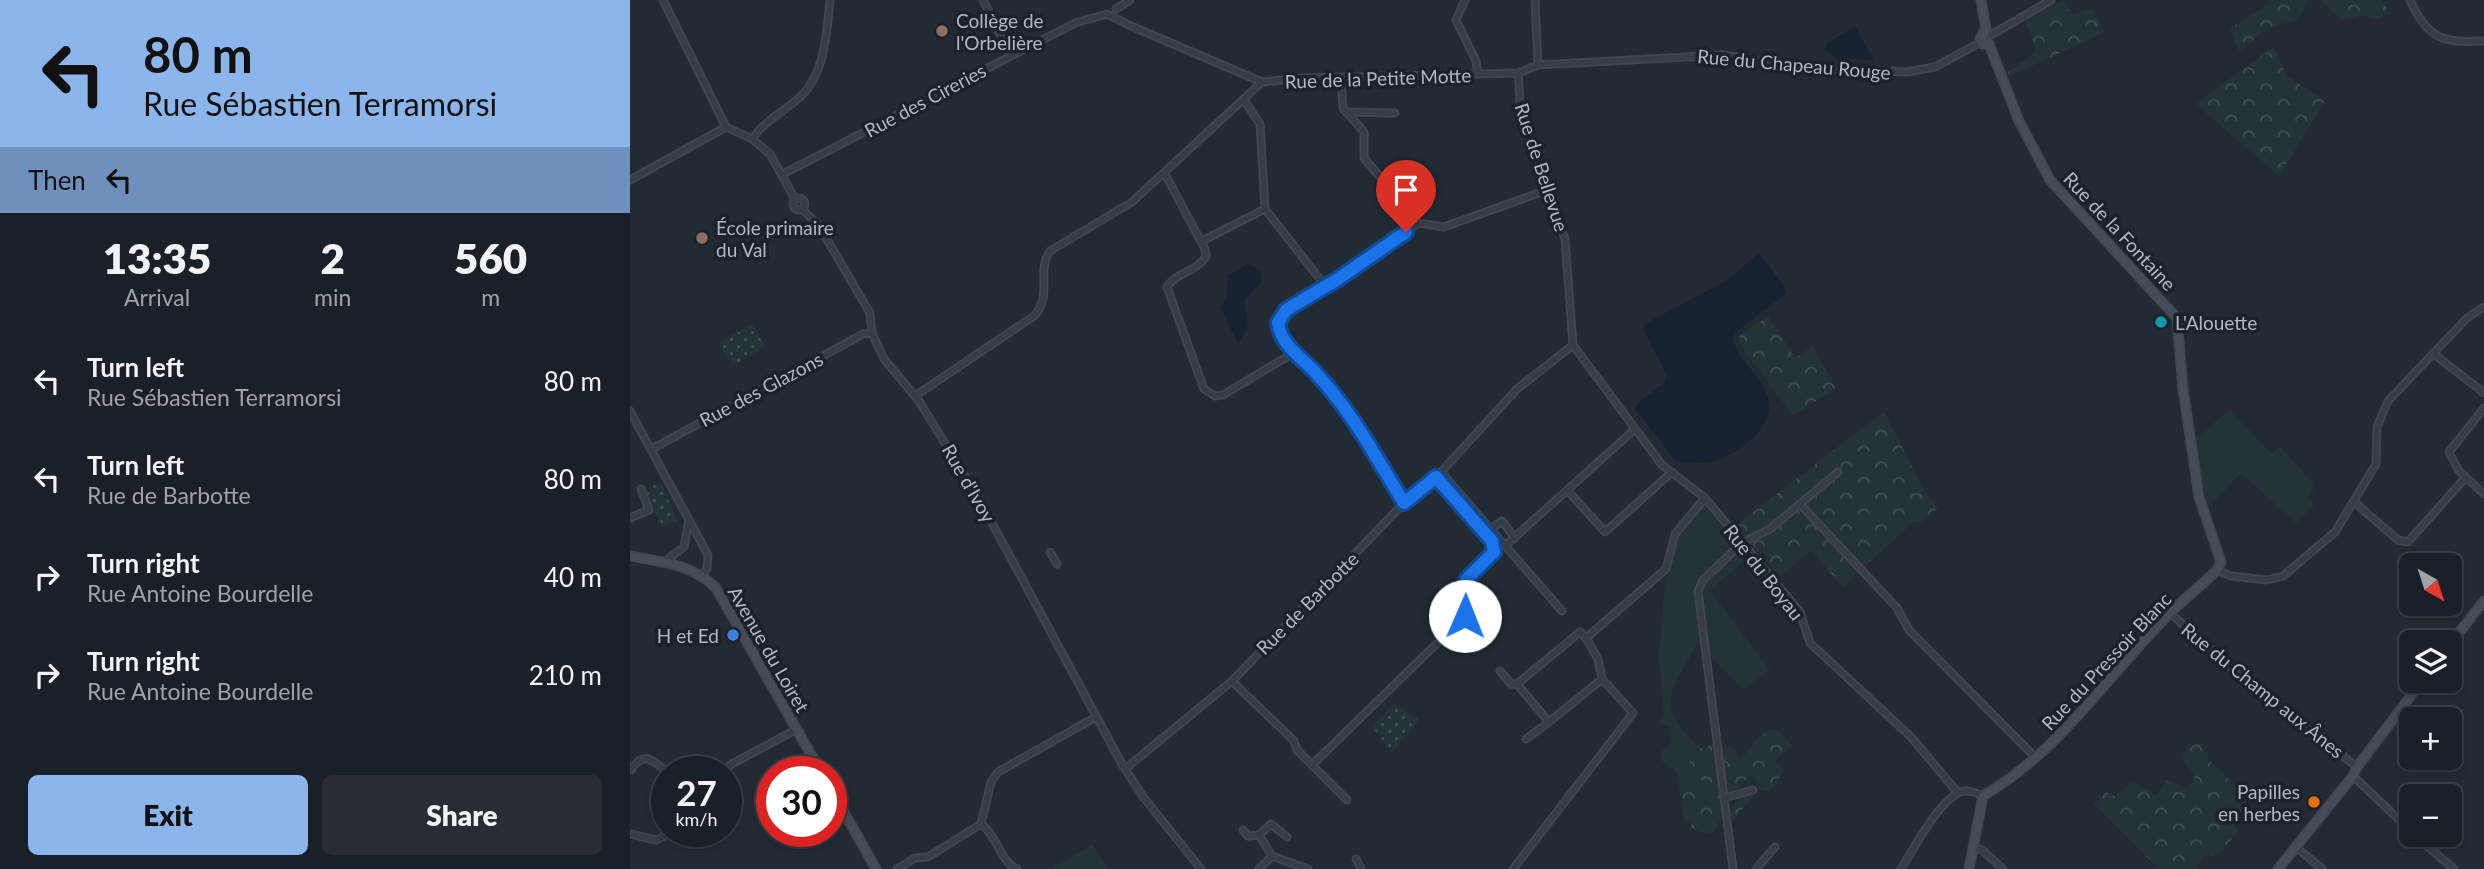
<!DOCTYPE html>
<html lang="en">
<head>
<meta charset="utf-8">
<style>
	:root { --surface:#1a2027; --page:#272d33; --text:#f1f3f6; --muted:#9fa3a7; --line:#383e44; --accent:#8bb5eb }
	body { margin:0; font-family:Lato,sans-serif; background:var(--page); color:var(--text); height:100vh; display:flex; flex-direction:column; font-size:26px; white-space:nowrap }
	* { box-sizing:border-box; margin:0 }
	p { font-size:23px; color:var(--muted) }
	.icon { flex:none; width:38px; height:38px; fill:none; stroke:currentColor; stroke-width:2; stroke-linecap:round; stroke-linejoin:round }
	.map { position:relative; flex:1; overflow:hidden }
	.panel { display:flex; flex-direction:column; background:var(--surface); width:630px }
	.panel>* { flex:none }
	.hud { background:#8bb5eb; color:#111; overflow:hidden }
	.needle { width:46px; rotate:141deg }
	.controls { position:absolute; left:1769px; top:553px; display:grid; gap:14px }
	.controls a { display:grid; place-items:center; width:63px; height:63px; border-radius:10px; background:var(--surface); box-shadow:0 4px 10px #0003,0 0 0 2px var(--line); font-size:35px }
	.speed { position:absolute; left:21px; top:756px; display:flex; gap:14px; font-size:35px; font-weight:700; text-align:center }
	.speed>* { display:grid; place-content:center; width:91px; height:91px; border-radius:50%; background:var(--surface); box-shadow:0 4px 10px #0003,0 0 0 2px var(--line); line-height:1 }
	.speed small { font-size:18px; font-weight:400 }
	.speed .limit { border:10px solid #d22; background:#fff; color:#111 }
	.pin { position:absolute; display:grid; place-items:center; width:60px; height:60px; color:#fff; margin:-72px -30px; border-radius:50% 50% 50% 0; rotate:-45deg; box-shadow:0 0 7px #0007 }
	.pin .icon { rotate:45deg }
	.me { position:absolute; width:77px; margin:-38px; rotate:1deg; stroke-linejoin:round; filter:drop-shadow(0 0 5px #0008) }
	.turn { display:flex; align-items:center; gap:24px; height:147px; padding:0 28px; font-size:32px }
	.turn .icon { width:91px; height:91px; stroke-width:2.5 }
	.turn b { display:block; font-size:49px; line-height:60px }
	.then { display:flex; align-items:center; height:66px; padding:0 28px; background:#0003; gap:14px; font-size:26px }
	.eta { display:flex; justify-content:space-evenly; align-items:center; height:119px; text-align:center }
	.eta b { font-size:42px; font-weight:800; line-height:49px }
	.cta { display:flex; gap:14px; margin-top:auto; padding:14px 28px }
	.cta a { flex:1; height:80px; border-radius:10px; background:var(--accent); color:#111; font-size:28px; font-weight:800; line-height:80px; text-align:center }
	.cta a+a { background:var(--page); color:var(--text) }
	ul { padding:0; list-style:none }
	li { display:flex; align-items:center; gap:21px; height:98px; padding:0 28px }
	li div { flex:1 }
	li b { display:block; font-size:26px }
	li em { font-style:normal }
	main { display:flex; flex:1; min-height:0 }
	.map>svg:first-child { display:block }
</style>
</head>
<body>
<main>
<section class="panel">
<div class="hud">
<div class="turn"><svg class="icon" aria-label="left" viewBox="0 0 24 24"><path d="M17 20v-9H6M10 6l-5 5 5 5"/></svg><div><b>80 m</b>Rue Sébastien Terramorsi</div></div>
<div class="then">Then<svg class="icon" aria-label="left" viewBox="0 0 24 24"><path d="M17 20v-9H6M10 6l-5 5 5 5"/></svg></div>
</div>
<div class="eta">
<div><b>13:35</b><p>Arrival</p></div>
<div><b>2</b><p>min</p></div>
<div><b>560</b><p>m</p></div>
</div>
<ul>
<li><svg class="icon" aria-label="left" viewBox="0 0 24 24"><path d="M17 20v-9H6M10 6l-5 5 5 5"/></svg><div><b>Turn left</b><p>Rue Sébastien Terramorsi</p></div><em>80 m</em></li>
<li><svg class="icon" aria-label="left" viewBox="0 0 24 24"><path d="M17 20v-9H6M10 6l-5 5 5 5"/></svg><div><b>Turn left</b><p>Rue de Barbotte</p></div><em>80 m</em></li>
<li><svg class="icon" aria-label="right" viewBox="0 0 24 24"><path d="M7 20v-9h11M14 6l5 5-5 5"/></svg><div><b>Turn right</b><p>Rue Antoine Bourdelle</p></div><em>40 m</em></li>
<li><svg class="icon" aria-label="right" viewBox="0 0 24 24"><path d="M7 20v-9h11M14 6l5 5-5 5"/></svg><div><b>Turn right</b><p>Rue Antoine Bourdelle</p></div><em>210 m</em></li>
</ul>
<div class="cta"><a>Exit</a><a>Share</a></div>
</section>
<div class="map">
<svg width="1854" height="869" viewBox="0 0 1854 869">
	<defs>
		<pattern id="forest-crowns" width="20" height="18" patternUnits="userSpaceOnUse" patternTransform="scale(1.75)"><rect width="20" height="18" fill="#243436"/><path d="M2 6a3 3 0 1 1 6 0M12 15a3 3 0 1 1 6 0" fill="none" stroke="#414f51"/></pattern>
		<pattern id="park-dots" width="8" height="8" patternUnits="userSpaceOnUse" patternTransform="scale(1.75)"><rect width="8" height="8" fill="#243436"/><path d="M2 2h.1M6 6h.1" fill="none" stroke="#414f51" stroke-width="1.8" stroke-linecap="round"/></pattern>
	</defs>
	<rect width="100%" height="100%" fill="#222b34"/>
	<g fill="#243436">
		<path d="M 1600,410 L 1642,454 L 1650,446 L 1683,483 L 1683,491 L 1677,498 L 1684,506 L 1666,523 L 1611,473 L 1578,508 L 1564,440 Z"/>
		<path d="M 1072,503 L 1118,557 L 1080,591 L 1140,670 L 1113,690 L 1068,643 C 1041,690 1023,705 1069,747 L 1060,753 L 1072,781 L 1070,785 L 1057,783 L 1049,787 L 1046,771 L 1032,761 L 1030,753 L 1042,742 L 1039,727 L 1029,721 L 1034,717 L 1029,655 L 1034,591 L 1046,534 Z"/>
		<path d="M 462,844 L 478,869 L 422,869 Z"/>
	</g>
	<g fill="url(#forest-crowns)">
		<path d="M 1433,0 L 1442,15 L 1462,9 L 1475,32 L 1378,77 L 1378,72 L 1406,52 L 1396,20 Z"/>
		<path d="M 1637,0 L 1679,0 L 1667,20 L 1637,28 L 1610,52 L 1599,29 L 1639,4 Z"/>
		<path d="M 1691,0 L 1751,0 L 1761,14 L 1745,20 L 1733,15 L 1711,20 Z"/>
		<path d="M 1644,47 L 1657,76 L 1695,101 L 1649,176 L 1566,104 Z"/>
		<path d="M 1138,316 L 1165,358 L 1183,346 L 1206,389 L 1163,415 L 1109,343 L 1110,335 Z"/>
		<path d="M 1254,412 L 1294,490 L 1308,508 L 1291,522 L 1283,522 L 1213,587 L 1181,550 L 1149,577 L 1105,526 Z"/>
		<path d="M 1142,729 L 1149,731 L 1162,746 L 1145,761 L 1154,771 L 1140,791 L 1133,791 L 1126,785 L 1126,779 L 1120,774 L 1089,813 L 1092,817 L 1083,832 L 1075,834 L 1061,828 L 1061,822 L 1055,823 L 1049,787 L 1057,783 L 1070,785 L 1072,781 L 1059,761 L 1060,753 L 1069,747 L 1074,749 L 1089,739 L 1106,751 L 1109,761 L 1130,736 Z"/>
		<path d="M 1573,744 L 1580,761 L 1611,791 L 1616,807 L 1604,824 L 1608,832 L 1589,854 L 1574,857 L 1567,869 L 1529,869 L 1464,804 L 1476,792 L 1485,796 L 1503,782 L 1526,795 L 1537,780 L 1559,790 L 1565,776 L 1551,757 L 1559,745 Z"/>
		<path d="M 1114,792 L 1123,797 L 1103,820 L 1096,815 Z"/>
	</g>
	<g fill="url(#park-dots)">
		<path d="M 123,324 L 135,347 L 103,365 L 88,343 Z"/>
		<path d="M 31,482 L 47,520 L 31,527 L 16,489 Z"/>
		<path d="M 764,703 L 789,720 L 762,753 L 742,727 Z"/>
	</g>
	<g fill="#172330">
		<path d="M 1224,27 L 1226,28 L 1244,60 L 1206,58 L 1195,50 L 1196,44 Z"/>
		<path d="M 1129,253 L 1152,283 L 1156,294 L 1106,332 L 1103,339 C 1108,362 1134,377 1139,400 C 1144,426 1111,452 1089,460 C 1075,464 1060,463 1046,461 L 1005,409 L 1009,402 L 1035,383 L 1037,375 L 1013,329 L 1015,324 L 1099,279 Z"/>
		<path d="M 619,263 L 630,271 L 632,281 L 614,301 L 618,328 L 608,344 L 591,308 L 597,296 L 598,276 Z"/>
	</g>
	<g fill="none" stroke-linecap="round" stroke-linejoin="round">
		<g stroke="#3f464f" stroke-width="9">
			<g id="street">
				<path d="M 33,0 L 96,127 L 122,139 L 140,154 L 165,199"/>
				<path d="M 353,0 L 380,55"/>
				<path d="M 835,0 L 826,20 L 846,61 L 848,74"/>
				<path d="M 905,0 L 908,65"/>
				<path d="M 1780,0 C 1797,39 1813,43 1854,41"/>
				<path d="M 486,9 L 500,0"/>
				<path d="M 1361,35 L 1421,0"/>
				<path d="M 888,73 L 891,115 L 935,239 L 943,345"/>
				<path d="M 711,78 L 713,108 L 734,132 L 734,158 L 789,223"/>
				<path d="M 614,100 L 630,124 L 635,209 L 696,287 L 656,310 L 647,323 C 652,345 670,358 686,373 C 723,410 747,459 774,503"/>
				<path d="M 716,112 L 765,113"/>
				<path d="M 122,139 C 135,120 154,112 170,97 C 195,74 197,31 200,0"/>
				<path d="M 153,174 L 445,23 L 477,14 L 501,26 L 632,82"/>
				<path d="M 535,174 L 575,249 L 576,256 C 568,272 546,272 537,287 L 574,389 L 585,396 L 593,395 L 665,352"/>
				<path d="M 0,180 L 96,127"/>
				<circle cx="169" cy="204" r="6"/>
				<path d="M 172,209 L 189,226 L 240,313 L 242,333 L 254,359 L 289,401 L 348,497 L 493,766 L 514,798 L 571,869"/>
				<path d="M 572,241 L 635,209"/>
				<path d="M 696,287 L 789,223 L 814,227 L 920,189"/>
				<path d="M 943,345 L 1032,465 L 1075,498 L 1170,612 L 1180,643 L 1281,737 L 1328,793"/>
				<path d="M 1805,355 L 1854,393"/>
				<path d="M 285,396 L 404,316 C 423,296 406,271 420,251 L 502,202 L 632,82 L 673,78 L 888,73 L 908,65 L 1093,55 L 1176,68 L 1277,72 L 1305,67 L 1351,42"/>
				<path d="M 1854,408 L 1819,452 L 1829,471 L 1854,494"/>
				<path d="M 0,411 L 78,555 L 77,568 L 73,575"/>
				<path d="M 22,449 L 233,334 L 242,333"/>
				<path d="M 811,472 L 932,611"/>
				<path d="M 938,491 L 975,532 L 1042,472"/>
				<path d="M 1724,502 L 1768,540 L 1778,542 L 1835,478"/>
				<path d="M 1170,504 L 1267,608 L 1279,630 L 1405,757"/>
				<path d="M 0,518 L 19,510 L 11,489"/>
				<path d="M 860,529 L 872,521 L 885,538"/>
				<path d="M 875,546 L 1005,429"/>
				<path d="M 420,552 L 427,564"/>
				<path d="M 34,562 L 54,547 L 59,520"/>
				<path d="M 1587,570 L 1601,576 L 1637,580 L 1653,576 L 1705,532 L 1746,464 L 1747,427 L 1758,401 L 1837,318 L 1854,307"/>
				<path d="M 1540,613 L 1615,680 L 1727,767"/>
				<path d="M 956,638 L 950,632 L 887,684 L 919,722 L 972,679"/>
				<path d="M 870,671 L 881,684 L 887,684"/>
				<path d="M 602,681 L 664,741 L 667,750 L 717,800"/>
				<path d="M 896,739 L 919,722"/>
				<path d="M 682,765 L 835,616 L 836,580 L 864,553 L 862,541 L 806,477"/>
				<path d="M 495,769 L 602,681 L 774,503 L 811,472 L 887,389 L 943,345"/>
				<path d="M 1,770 C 13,750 25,760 37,774"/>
				<path d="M 94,772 L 100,765 L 167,729"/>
				<path d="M 1723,776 L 1782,832"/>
				<path d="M 1094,798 L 1123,790"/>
				<path d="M 351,824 C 367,835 369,860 387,869"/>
				<path d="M 613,830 L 618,836 L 629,835"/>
				<path d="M 0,834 L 26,840 L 45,831"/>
				<path d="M 1784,835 L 1824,869"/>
				<path d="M 1665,846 L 1692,869"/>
				<path d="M 1343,848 L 1352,850 L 1373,869"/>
				<path d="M 642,856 L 629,835 L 641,824 L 657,837"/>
				<path d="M 726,859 L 731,869"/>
				<path d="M 267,869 L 285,858 L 298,857 L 351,824 L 361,782 L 368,772 L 466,717"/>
				<path d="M 629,869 L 642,856 L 678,869"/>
				<path d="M 883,869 L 1003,713 L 972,679 L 968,659 L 956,638 L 1036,569 L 1045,534 L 1075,498"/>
				<path d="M 1103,869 L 1068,591 L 1073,580 L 1112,543 L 1140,529 L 1208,472"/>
				<path d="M 1126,869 L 1145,847"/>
				<path d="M 1271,869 C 1283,851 1313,790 1337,791 C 1343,791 1348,794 1353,796"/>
			</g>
		</g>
		<g stroke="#3f464f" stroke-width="11">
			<g id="secondary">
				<path d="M 1351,0 L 1356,29 L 1350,39 L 1352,44 L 1359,44"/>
				<path d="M 0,556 C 32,562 62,564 86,588 L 191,772"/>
				<path d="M 1820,644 L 1854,601"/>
				<path d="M 201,789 L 246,869"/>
				<path d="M 1339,869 L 1353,796 C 1430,751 1478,675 1540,613 C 1555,598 1572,585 1587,570 L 1591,562 L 1569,497 L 1553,389 L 1547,318 L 1420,180 L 1389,121 L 1359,44"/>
				<path d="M 1648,869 L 1723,776 L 1727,767 L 1792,681"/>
			</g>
		</g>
		<use href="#street" stroke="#353d45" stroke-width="5"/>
		<use href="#secondary" stroke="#444c58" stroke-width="8"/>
	</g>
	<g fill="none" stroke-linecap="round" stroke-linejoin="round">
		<g stroke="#114b97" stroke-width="18">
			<path id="route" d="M 776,232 L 708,279 L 656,310 L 648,323 C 651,344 668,355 682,369 C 720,408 746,457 774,503 L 806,477 L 862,541 L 864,552 L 836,580 L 835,616"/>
		</g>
		<use href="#route" stroke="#1a73e8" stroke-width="12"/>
	</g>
	<g fill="#8d6e63" stroke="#1b222a" stroke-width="2.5">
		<circle cx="312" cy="31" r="7"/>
		<circle cx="72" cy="238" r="7"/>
	</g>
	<circle fill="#0f9aa8" stroke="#1b222a" stroke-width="2.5" cx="1531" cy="322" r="7"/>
	<circle fill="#3f7fe0" stroke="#1b222a" stroke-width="2.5" cx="103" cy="635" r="7"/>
	<circle fill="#e8710a" stroke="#1b222a" stroke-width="2.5" cx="1684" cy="802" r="7"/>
	<g text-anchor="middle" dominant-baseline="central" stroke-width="7" stroke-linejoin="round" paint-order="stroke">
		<g font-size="19" fill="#b0b7c2" stroke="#1b222a" text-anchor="start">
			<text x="326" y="20">Collège de<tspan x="326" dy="22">l'Orbelière</tspan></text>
			<text x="86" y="227">École primaire<tspan x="86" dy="22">du Val</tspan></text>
			<text x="1545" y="322">L'Alouette</text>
			<text x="89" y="635" text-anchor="end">H et Ed</text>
			<text x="1670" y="791" text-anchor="end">Papilles<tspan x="1670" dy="22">en herbes</tspan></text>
		</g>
		<g font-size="19" fill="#b0b7c2" stroke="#1b222a">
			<text transform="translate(1164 64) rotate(5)">Rue du Chapeau Rouge</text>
			<text transform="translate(748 78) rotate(-2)">Rue de la Petite Motte</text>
			<text transform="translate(295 100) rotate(-28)">Rue des Cireries</text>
			<text transform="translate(912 167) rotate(72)">Rue de Bellevue</text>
			<text transform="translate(1490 231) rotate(47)">Rue de la Fontaine</text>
			<text transform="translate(131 389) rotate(-28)">Rue des Glazons</text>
			<text transform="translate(339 483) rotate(60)">Rue d'Ivoy</text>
			<text transform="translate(1134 572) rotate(52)">Rue du Boyau</text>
			<text transform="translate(677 603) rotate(-45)">Rue de Barbotte</text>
			<text transform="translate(139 649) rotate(60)">Avenue du Loiret</text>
			<text transform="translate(1476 661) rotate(-47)">Rue du Pressoir Blanc</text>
			<text transform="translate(1633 690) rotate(39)">Rue du Champ aux Ânes</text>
		</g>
	</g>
</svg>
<div class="controls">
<a><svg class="needle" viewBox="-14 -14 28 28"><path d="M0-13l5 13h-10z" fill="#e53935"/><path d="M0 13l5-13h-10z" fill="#9fa3a7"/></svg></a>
<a><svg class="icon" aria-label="layers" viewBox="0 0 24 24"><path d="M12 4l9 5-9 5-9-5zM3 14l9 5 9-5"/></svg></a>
<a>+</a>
<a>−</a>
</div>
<div class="speed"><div>27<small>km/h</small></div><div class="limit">30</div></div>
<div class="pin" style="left:776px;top:232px;background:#d93025"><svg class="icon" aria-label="arrive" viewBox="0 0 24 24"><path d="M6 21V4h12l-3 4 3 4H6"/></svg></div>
<svg class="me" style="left:835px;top:616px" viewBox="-20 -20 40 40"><circle r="19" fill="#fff"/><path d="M0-13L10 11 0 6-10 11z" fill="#1a73e8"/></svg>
</div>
</main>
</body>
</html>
